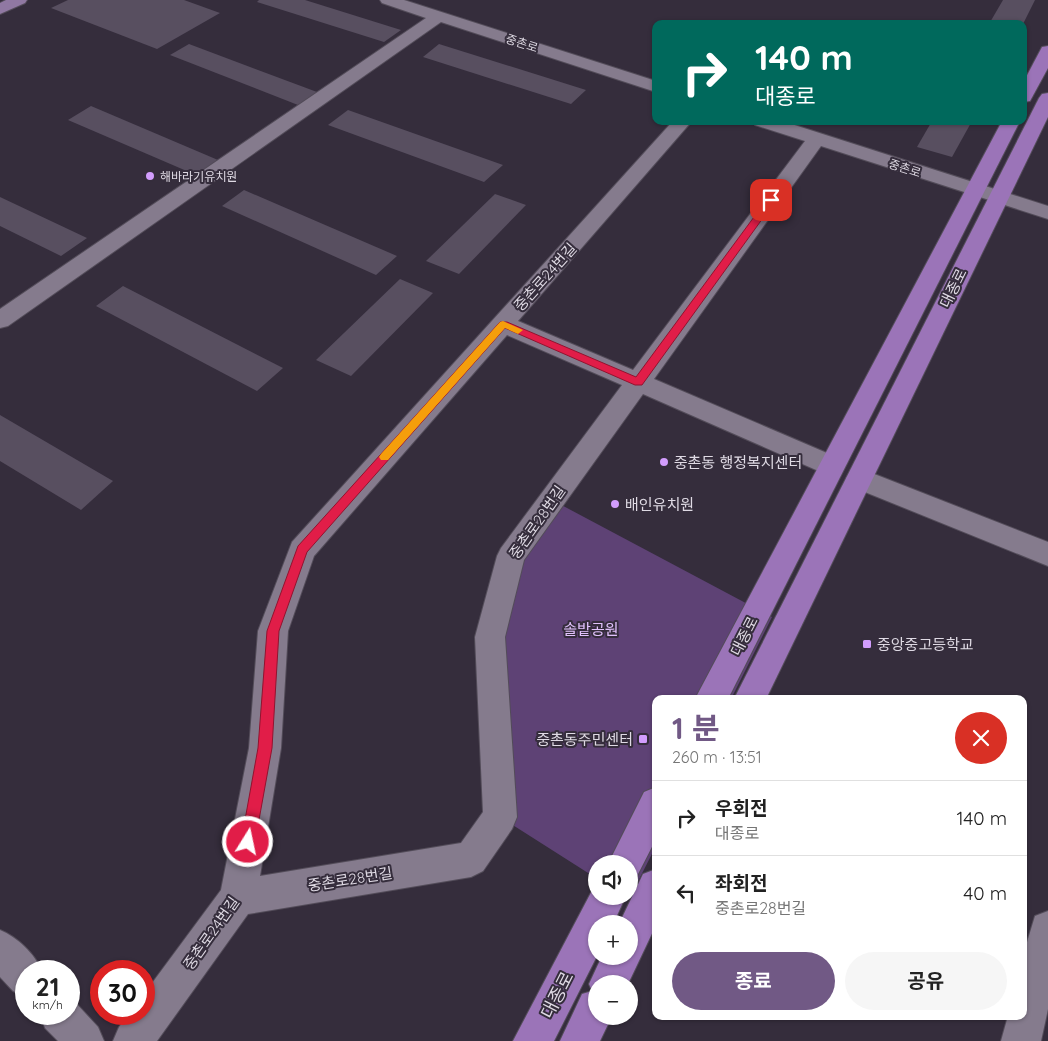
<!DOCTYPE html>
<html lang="ko">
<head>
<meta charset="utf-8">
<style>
	:root { --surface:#fff; --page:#f6f6f6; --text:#222; --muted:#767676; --line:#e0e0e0; --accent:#715985 }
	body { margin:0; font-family:Quicksand,"Noto Sans KR",sans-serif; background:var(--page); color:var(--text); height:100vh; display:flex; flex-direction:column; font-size:19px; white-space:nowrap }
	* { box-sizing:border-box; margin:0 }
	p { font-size:16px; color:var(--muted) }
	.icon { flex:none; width:28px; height:28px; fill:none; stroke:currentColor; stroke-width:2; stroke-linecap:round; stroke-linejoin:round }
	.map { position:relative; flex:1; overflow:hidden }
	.side { position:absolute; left:652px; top:695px; width:375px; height:325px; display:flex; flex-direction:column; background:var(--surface); border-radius:10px; box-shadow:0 1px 4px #0004 }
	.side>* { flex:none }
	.guide { position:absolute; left:652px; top:20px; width:375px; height:105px; border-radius:10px; box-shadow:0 1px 4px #0004; background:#00695c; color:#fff; overflow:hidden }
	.tools { position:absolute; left:588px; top:855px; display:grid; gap:10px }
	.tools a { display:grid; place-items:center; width:50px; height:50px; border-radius:50%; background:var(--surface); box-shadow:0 1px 4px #0004; font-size:25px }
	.speed { position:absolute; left:15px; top:960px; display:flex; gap:10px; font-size:25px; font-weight:700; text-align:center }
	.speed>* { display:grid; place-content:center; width:65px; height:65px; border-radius:50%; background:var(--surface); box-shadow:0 1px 4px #0004; line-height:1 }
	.speed small { font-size:12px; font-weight:400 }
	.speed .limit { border:8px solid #d22; background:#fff; color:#111 }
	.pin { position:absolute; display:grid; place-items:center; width:42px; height:42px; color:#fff; margin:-21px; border-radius:10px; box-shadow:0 2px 8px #0006 }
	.me { position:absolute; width:55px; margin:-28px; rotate:10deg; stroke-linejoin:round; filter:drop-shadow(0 0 4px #0008) }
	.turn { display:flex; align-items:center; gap:18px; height:105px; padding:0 20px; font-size:22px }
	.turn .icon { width:65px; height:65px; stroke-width:2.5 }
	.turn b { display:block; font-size:35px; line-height:42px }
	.round { display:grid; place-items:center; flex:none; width:52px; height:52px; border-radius:26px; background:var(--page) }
	.head { display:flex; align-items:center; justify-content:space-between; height:85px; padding:0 20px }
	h1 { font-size:30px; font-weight:700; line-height:38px; color:var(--accent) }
	.primary-button { display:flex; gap:10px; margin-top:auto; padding:10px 20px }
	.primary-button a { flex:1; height:58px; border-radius:30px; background:var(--accent); color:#fff; font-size:20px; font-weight:700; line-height:58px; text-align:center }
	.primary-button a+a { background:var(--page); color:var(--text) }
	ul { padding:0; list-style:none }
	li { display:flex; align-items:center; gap:15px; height:75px; padding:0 20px; border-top:1px solid var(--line) }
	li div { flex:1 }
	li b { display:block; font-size:19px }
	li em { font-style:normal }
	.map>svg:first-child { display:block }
</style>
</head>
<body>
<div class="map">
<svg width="1048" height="1041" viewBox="0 0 1048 1041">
	<rect width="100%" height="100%" fill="#352d3c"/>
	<path fill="#5e4275" d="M 552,500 L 772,617 L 731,699 L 656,699 L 656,846 L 629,899 L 625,896 L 629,896 L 629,864 L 596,864 L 596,878 L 500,817 L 490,637 L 511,556 Z"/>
	<g fill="#584f60">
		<path d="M 68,0 L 184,0 L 220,13 L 157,49 L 51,8 Z"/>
		<path d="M 259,0 L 305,0 L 401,30 L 384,42 L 257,2 Z"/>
		<path d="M 1003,0 L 1035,0 L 1023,24 L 989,24 Z"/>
		<path d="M 189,44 L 317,92 L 298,105 L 170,55 Z"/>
		<path d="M 439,44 L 586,90 L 571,104 L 423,57 Z"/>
		<path d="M 91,106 L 218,160 L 196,175 L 68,120 Z"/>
		<path d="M 348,110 L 503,165 L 484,182 L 328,125 Z"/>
		<path d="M 932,121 L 972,121 L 952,157 L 917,147 Z"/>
		<path d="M 244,190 L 397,256 L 376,275 L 222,206 Z"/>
		<path d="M 495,194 L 526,205 L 459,274 L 426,261 Z"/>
		<path d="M 0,197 L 87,238 L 61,256 L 0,226 Z"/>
		<path d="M 400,279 L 433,293 L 351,376 L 316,360 Z"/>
		<path d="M 123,286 L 283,368 L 257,391 L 96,306 Z"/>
		<path d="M 0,415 L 113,481 L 81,510 L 0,461 Z"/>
	</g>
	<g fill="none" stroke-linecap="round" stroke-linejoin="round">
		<g stroke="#534c59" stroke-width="2">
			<g id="street">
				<path d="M 380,0 L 404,0 L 656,81 L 656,92 L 441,22 L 8,326 L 0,328 L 0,309 L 426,18 L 382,3 Z"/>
				<path d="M 673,121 L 692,121 L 518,321 L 633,370 L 805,141 L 755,125 L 753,121 L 782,121 L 1048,206 L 1048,219 L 821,146 L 654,379 L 841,459 L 845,466 L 841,473 L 832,476 L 823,473 L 643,394 L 524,560 L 505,637 L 517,817 L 512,829 L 483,871 L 471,877 L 248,914 L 157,1041 L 113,1041 L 119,1027 L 129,1014 L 144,1014 L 144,994 L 221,890 L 249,748 L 258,631 L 292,542 ZM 507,335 L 622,385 L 501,548 L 497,556 L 475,637 L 483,812 L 461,843 L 260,876 L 281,748 L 288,631 L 314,556 Z"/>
				<path d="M 859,468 L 1048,542 L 1048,566 L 850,486 L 846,479 L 850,472 Z"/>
				<path d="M 1048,911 L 1048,1009 L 1041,1041 L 1001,1041 L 1008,1016 L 1024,1016 L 1024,952 L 1035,916 Z"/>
				<path d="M 0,930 C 17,937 35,954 42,971 L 26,971 L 26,997 L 13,991 L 0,977 Z"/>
				<path d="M 69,999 L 73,1000 L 98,1027 L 104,1041 L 58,1041 L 45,1028 L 40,1014 L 69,1014 Z"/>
			</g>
		</g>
		<g stroke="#534c59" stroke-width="2">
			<path id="secondary" d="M 6,0 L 27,0 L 25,3 L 0,14 L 0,3 Z"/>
		</g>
		<g stroke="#534c59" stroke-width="2">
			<g id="primary">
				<path d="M 1048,46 L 1048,68 L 1030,101 L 1024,102 L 1024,81 L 1042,47 Z"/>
				<path d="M 1048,93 L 1048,117 L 766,699 L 734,699 L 1039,98 L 1042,94 Z"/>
				<path d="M 1002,121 L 1020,121 L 728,699 L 695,699 Z"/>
				<path d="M 656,787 L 656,839 L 637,876 L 629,880 L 629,864 L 608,864 L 644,792 Z"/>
				<path d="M 656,869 L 656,925 L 628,984 L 596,984 L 596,1016 L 612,1016 L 600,1041 L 560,1041 L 582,994 L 592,991 L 589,984 L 602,956 L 629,956 L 629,924 L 619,924 L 643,874 Z"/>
				<path d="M 596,883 L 596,896 L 626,896 L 613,924 L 596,924 L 597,956 L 554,1041 L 513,1041 Z"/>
			</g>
		</g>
		<use href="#street" fill="#857b8d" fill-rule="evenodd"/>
		<use href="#secondary" fill="#9078a2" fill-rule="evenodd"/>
		<use href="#primary" fill="#9b74b8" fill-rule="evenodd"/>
	</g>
	<path fill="#e11d48" stroke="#92132f" d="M 768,198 L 776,200 L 642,385 L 635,385 L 505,328 L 307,552 L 279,631 L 272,748 L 255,842 L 253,847 L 248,849 L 243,847 L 241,842 L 258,748 L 267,631 L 298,546 L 500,322 L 507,322 L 636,377 Z"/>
	<path fill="#f59e0b" d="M 503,321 L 523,330 L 518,334 L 505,328 L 388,460 L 381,460 L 379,457 L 381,454 L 500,322 Z"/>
	<g fill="#d29dfd" stroke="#352d3c" stroke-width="2">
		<circle cx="150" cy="176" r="5"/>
		<circle cx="664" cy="462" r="5"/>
		<circle cx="615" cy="504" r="5"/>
		<rect x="862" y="639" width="10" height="10" rx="2.5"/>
		<rect x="638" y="734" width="10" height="10" rx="2.5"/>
	</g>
	<g text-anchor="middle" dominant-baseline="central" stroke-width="4" stroke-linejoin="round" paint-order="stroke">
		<g font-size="12" fill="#dfdae4" stroke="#352d3c">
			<text transform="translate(522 43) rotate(18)">중촌로</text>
			<text transform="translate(905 168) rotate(18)">중촌로</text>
		</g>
		<g font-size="12" fill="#dfdae4" stroke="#352d3c" text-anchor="start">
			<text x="160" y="176">해바라기유치원</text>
		</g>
		<g font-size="15" fill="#dfdae4" stroke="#352d3c">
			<text transform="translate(545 277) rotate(-48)">중촌로24번길</text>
			<text transform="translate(953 288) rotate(-64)">대종로</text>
			<text transform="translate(537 522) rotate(-55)">중촌로28번길</text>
			<text transform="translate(744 636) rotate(-63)">대종로</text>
			<text transform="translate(350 879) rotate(-9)">중촌로28번길</text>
			<text transform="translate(211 933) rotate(-55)">중촌로24번길</text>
		</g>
		<g font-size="15" fill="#dfdae4" stroke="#352d3c" text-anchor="start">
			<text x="674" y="462">중촌동 행정복지센터</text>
			<text x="625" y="504">배인유치원</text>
			<text x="877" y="644">중앙중고등학교</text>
			<text x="633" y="739" text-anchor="end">중촌동주민센터</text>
		</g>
		<g font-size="15" fill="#e1c1fc" stroke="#352d3c">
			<text x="591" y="629">솔밭공원</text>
		</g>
		<g font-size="18" fill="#dfdae4" stroke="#352d3c">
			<text transform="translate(557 995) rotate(-63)">대종로</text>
		</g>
	</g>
</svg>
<div class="tools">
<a><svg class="icon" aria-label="sound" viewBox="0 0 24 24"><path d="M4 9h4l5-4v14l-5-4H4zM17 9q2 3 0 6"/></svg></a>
<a>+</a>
<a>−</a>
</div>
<div class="speed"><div>21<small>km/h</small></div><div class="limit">30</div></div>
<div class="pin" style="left:771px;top:200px;background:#d93025"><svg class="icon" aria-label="arrive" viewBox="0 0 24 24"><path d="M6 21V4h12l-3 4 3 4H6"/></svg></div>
<svg class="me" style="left:248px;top:842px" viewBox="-20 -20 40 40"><circle r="17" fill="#e11d48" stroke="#fff" stroke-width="3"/><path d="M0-11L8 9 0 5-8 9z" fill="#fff"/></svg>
<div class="guide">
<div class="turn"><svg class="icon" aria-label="right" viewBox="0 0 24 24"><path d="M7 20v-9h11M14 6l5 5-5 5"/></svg><div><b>140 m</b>대종로</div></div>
</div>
<section class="side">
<div class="head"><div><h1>1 분</h1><p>260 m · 13:51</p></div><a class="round" style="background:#d93025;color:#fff"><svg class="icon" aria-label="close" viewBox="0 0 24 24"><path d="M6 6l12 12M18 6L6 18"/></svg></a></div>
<ul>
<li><svg class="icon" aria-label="right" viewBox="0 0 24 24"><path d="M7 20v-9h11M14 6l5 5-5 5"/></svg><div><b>우회전</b><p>대종로</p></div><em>140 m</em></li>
<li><svg class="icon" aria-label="left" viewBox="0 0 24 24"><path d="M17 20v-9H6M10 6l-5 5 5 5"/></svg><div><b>좌회전</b><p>중촌로28번길</p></div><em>40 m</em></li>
</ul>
<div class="primary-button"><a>종료</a><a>공유</a></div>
</section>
</div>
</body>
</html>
